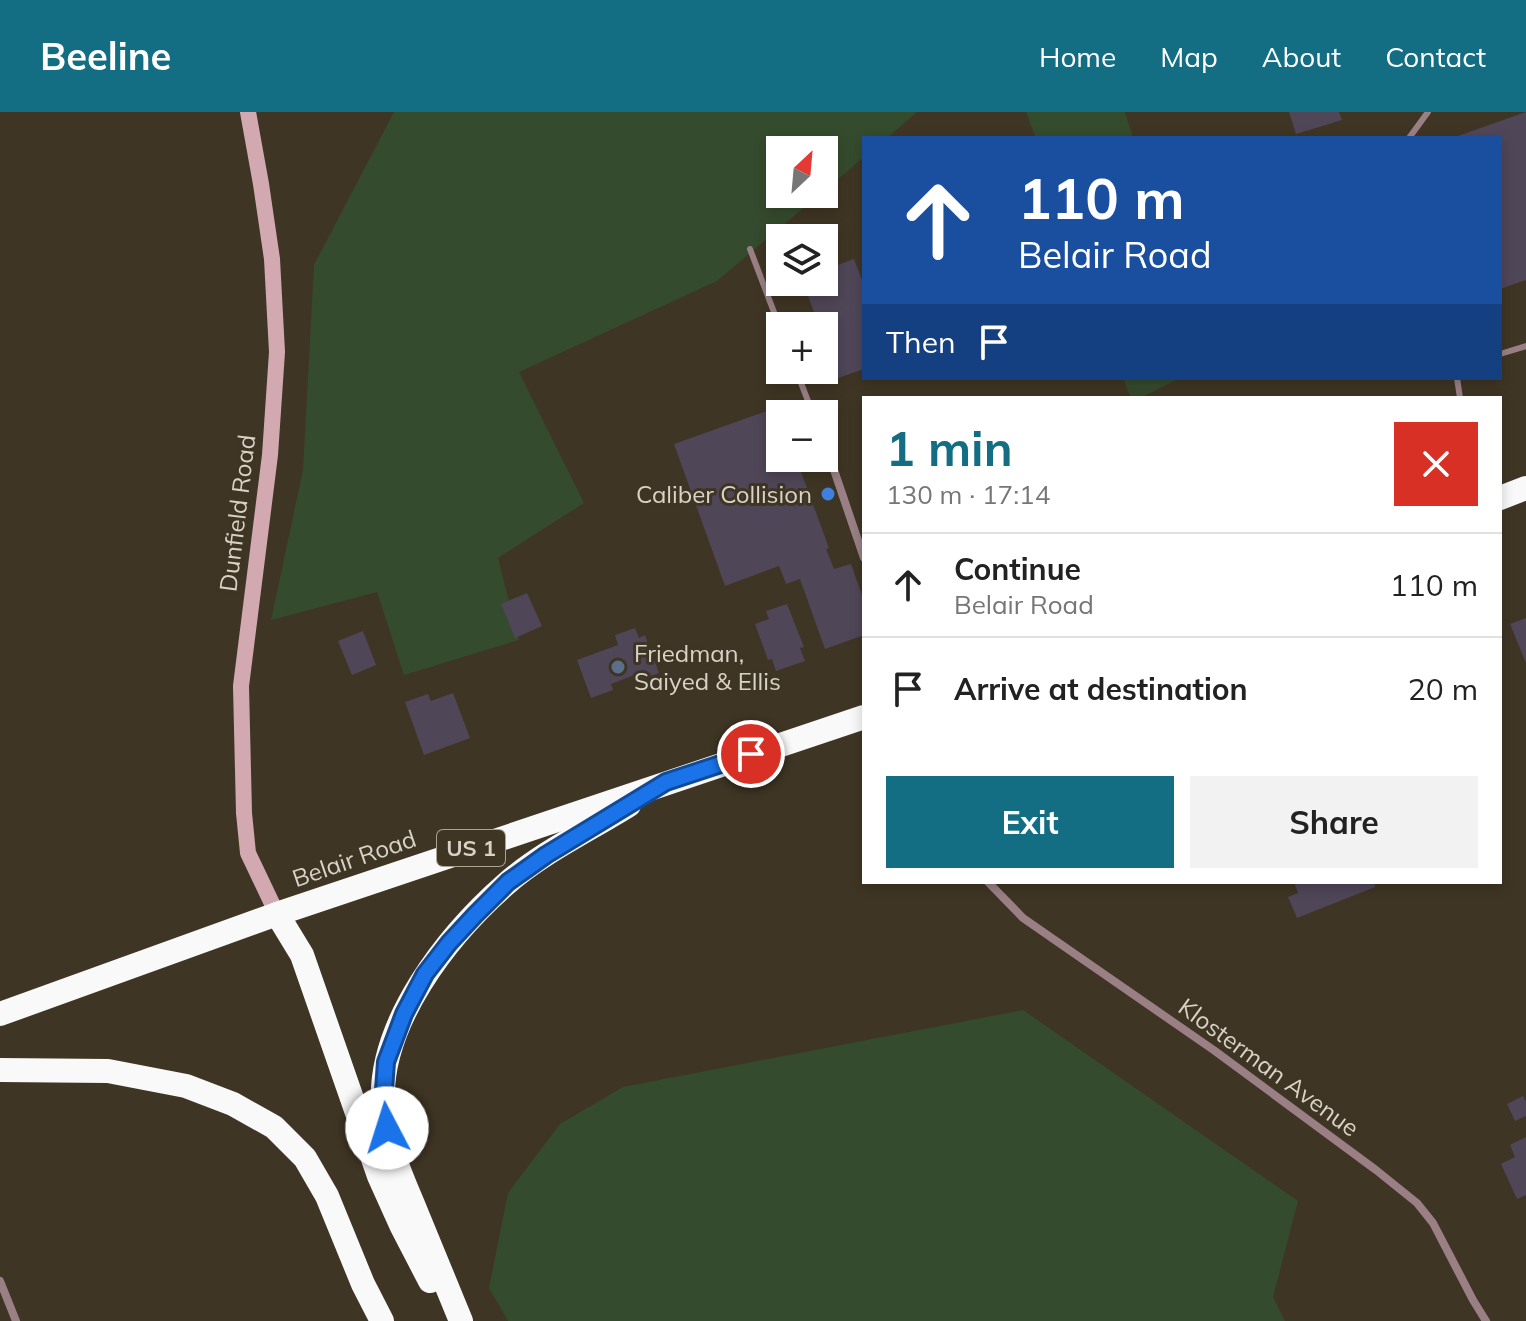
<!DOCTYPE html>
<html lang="en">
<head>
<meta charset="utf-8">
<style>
	:root { --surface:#fff; --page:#f2f2f2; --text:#222; --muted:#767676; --line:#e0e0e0; --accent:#146e83 }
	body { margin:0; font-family:Mulish,sans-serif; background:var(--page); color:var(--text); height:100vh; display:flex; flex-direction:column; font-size:30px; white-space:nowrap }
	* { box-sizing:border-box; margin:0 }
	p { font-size:26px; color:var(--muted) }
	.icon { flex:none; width:44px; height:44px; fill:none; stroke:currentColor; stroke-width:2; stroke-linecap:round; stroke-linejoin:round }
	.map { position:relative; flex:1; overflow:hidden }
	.drawer { position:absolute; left:862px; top:284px; width:640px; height:488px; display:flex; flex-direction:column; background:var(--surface); border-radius:0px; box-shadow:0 4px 12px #0003 }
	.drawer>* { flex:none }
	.top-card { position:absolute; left:862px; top:24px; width:640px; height:244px; border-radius:0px; box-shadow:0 4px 12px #0003; background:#1a4fa0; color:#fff; overflow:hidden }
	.needle { width:52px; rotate:26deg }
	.fabs { position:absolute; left:766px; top:24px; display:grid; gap:16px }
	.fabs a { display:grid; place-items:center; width:72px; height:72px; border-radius:0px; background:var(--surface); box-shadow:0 4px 12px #0003; font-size:40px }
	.pin { position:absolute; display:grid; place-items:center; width:68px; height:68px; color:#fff; margin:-34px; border:4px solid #fff; border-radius:50%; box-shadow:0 2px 8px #0007 }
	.me { position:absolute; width:88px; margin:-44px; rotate:355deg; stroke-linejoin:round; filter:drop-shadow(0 0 6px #0008) }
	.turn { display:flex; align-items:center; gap:28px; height:168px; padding:0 24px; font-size:36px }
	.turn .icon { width:104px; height:104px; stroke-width:2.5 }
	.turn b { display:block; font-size:56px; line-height:68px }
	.then { display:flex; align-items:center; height:76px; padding:0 24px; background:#0003; gap:16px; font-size:30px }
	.round { display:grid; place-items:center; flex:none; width:84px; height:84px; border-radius:0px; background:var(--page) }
	.headline { display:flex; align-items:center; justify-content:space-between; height:136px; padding:0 24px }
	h1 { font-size:48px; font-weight:700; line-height:60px; color:var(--accent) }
	.primary-button { display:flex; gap:16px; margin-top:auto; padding:16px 24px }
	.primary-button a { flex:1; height:92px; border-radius:0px; background:var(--accent); color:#fff; font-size:32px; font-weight:700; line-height:92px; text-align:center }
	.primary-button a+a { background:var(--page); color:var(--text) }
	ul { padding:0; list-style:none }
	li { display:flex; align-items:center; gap:24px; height:104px; padding:0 24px; border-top:2px solid var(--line) }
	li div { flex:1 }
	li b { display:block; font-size:30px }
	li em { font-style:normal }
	header { display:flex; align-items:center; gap:48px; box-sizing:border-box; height:112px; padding:0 40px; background:var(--accent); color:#fff }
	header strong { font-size:38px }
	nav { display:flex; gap:44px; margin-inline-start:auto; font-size:28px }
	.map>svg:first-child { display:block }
</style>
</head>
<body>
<header>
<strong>Beeline</strong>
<nav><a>Home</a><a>Map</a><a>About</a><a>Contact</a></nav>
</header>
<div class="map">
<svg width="1526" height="1209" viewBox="0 0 1526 1209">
	<rect width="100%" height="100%" fill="#3f3524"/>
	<g fill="#354b2d">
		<path d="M 394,0 L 917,0 L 887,26 L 864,26 L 864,45 L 824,79 L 824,38 L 780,38 L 780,82 L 820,82 L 717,169 L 519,260 L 584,391 L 498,446 L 519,528 L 404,563 L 377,480 L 271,508 L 303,358 L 314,153 Z"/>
		<path d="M 1026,0 L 1125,0 L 1133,26 L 1036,26 Z"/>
		<path d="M 1123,266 L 1180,266 L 1140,286 L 1131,286 Z"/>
		<path d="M 1023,898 L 1298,1089 L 1273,1185 L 1285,1209 L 508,1209 L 489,1176 L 508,1081 L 560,1012 L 623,975 Z"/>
	</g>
	<g fill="#4f4658">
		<path d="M 1289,0 L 1339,0 L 1342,8 L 1296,22 Z"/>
		<path d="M 1526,0 L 1526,168 L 1500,177 L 1500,26 L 1452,26 Z"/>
		<path d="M 854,147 L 864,173 L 864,257 L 838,266 L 824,227 L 824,214 L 819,214 L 803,170 L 824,170 L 824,158 Z"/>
		<path d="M 778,295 L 781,302 L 780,346 L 796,346 L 829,436 L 826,437 L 834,457 L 851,452 L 864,489 L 864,523 L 825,537 L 800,467 L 786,472 L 779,454 L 725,474 L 674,332 Z"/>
		<path d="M 527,481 L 542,514 L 515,526 L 501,492 Z"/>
		<path d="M 787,492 L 804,535 L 800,536 L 805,549 L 776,559 L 772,547 L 768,548 L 755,512 L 769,507 L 766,499 Z"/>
		<path d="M 1526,506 L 1526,551 L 1510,512 Z"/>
		<path d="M 635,516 L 639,526 L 645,523 L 659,561 L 636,569 L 634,563 L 611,572 L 613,578 L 591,586 L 577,548 L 618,533 L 615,523 Z"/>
		<path d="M 363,519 L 376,553 L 352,563 L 338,529 Z"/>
		<path d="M 453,581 L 470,626 L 424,643 L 405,590 L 428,582 L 431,589 Z"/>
		<path d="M 1294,770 L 1374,770 L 1375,775 L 1297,806 L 1288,785 L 1298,781 Z"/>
		<path d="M 1523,984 L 1526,990 L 1526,1004 L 1515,1009 L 1507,992 Z"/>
		<path d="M 1526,1025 L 1526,1083 L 1517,1087 L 1501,1052 L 1515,1045 L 1510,1033 Z"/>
	</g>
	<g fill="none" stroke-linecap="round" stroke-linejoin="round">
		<g stroke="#9a8085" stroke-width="6">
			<path d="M 1409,26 L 1428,0"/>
			<path d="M 750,137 L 780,216"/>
			<path d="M 1500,242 L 1526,234"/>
			<path d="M 796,258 L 813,302"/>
			<path d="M 1457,266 L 1460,286"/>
			<path d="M 824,332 L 833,355"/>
		</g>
		<g stroke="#9a8085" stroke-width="8">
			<path d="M 833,355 L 864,446"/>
			<path d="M 988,770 L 1023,806 L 1215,939 L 1376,1058 L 1417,1091 L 1433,1111 L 1473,1188 L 1486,1209"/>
			<path d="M 0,1169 L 16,1209"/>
		</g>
		<path stroke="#d2a9b0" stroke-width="16" d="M 248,0 L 261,72 L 272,147 L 277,240 L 270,343 L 241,574 L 244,701 L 248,741 L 277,802"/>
		<g stroke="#f9f9f9" stroke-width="24">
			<path d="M 1500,386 L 1526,376"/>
			<path d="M 277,802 L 302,843 L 379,1064 L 402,1115 L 430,1169"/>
			<path d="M 0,902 L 277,802 L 864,605"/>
			<path d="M 0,958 L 108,959 L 186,974 L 233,992 L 274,1015 L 305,1046 L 327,1084 L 363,1172 L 382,1209"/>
			<path d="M 461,1209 C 446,1172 430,1134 415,1097 C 401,1063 385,1029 383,993 C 378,911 448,823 506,772 C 541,741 589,718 629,693"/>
		</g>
	</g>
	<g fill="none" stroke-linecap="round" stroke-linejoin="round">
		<g stroke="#114b97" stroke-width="20">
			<path id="route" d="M 387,1016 L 383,992 L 386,950 L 404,902 L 425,862 L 449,831 L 475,803 L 508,770 L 546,743 L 666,670 L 751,642"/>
		</g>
		<use href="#route" stroke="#1a73e8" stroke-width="14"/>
	</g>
	<circle fill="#3f7fe0" stroke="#3f3524" stroke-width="3" cx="828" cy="382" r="8"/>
	<circle fill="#5c6f8a" stroke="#3f3524" stroke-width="3" cx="618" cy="555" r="8"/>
	<g text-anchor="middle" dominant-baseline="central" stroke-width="6" stroke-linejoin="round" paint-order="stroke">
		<rect fill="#3f3524" stroke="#aaa396" stroke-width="2" x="437" y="718" width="68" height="36" rx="6"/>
		<g font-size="22" font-weight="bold" fill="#d8d2c7">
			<text x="471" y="736">US 1</text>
		</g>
		<g font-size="24" fill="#d8d2c7" stroke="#3f3524" text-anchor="end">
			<text x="812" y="382">Caliber Collision</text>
			<text x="634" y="541" text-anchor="start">Friedman,<tspan x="634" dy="28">Saiyed &amp; Ellis</tspan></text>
		</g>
		<g font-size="24" fill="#d8d2c7" stroke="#3f3524">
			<text transform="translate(237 401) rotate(-83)">Dunfield Road</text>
			<text transform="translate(354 746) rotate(-19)">Belair Road</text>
			<text transform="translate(1269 955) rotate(36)">Klosterman Avenue</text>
		</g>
	</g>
</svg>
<div class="fabs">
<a><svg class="needle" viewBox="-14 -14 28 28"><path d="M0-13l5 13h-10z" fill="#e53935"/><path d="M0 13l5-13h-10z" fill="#767676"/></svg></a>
<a><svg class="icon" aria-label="layers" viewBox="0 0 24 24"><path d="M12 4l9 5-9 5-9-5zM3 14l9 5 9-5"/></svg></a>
<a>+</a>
<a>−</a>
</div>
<div class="pin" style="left:751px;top:642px;background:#d93025"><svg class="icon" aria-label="arrive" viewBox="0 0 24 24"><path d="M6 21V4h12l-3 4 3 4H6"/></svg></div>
<svg class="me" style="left:387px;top:1016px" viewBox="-20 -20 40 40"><circle r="19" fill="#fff"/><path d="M0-13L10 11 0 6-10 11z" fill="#1a73e8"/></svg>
<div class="top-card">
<div class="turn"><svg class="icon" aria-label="ahead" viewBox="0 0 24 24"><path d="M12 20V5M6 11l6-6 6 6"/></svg><div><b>110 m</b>Belair Road</div></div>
<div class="then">Then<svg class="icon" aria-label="arrive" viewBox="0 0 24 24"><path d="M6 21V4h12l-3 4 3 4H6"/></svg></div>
</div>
<section class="drawer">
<div class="headline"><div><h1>1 min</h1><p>130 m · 17:14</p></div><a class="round" style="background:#d93025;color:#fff"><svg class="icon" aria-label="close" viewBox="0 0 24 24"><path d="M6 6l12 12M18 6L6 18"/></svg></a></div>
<ul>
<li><svg class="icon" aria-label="ahead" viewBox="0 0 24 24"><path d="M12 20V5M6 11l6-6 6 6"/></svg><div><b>Continue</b><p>Belair Road</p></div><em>110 m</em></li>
<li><svg class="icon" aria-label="arrive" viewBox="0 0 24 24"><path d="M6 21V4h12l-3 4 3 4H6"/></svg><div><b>Arrive at destination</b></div><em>20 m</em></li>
</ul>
<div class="primary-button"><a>Exit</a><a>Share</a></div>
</section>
</div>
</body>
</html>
